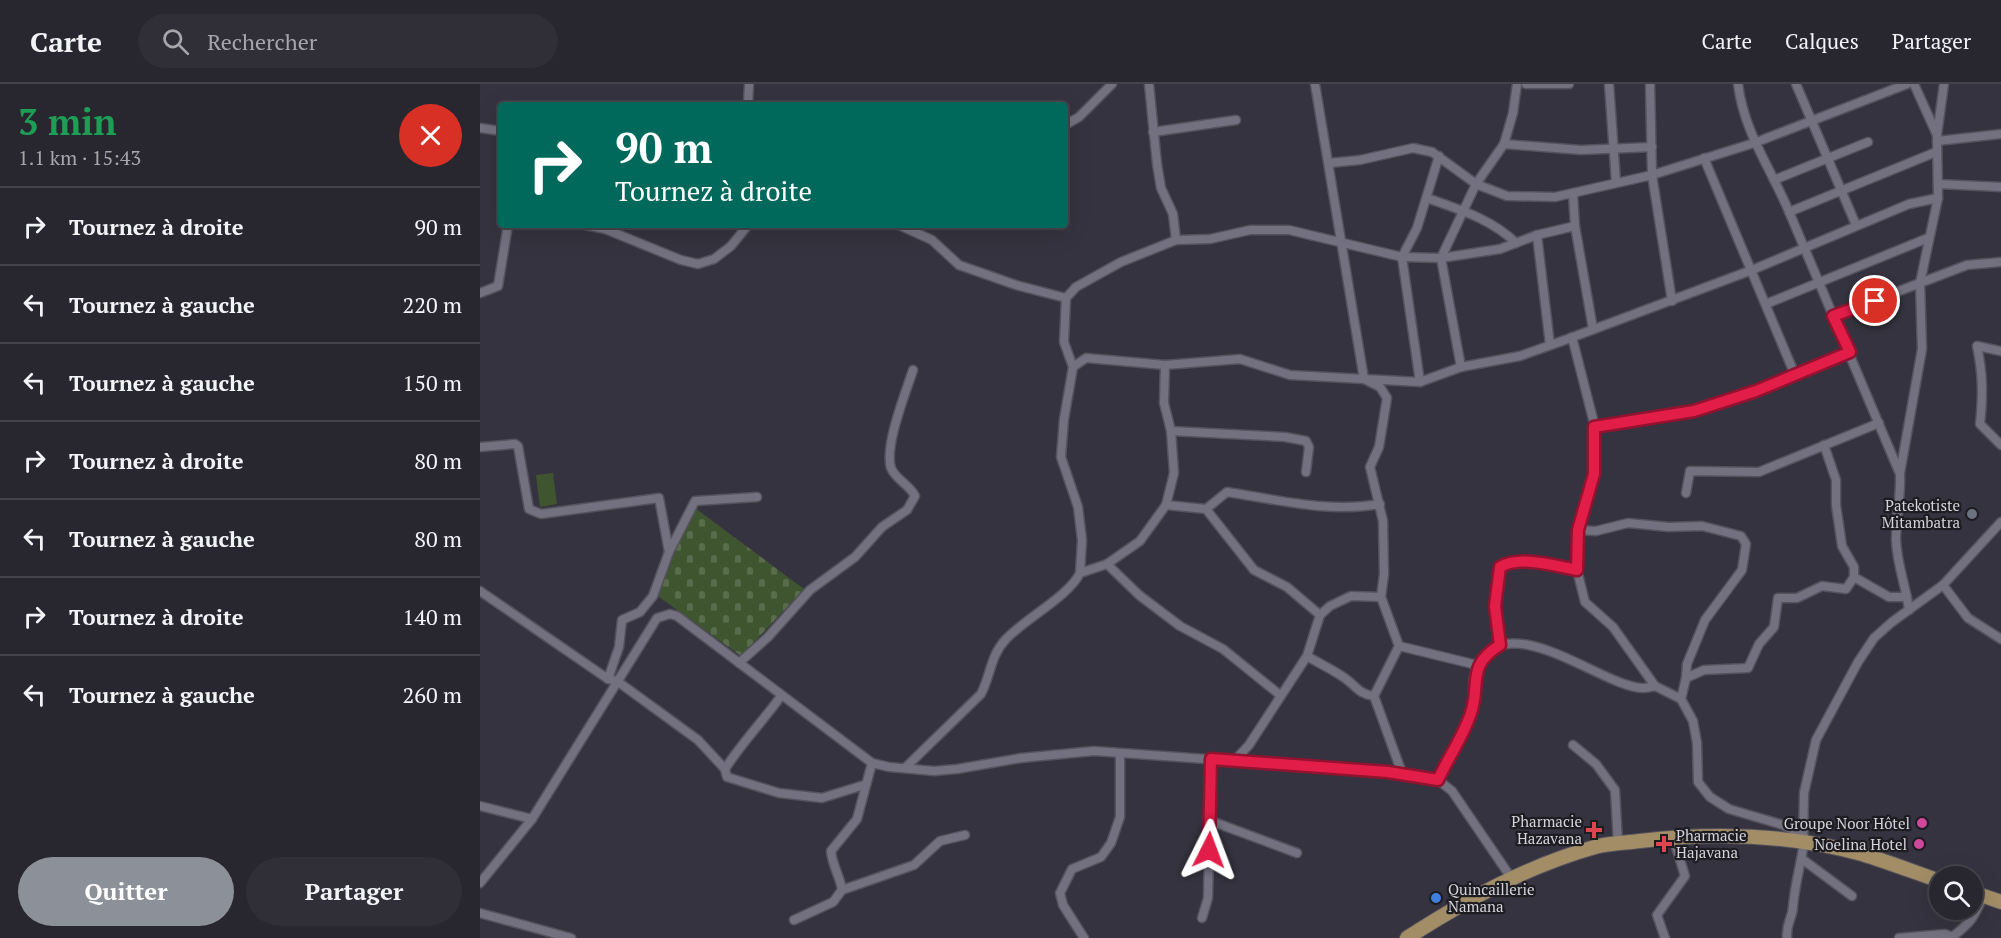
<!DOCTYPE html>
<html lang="fr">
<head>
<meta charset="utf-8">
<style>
	:root { --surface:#28262f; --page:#302e37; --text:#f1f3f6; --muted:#a5a5aa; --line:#44434b; --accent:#8c9099 }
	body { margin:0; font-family:"PT Serif",serif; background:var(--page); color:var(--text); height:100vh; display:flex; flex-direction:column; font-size:22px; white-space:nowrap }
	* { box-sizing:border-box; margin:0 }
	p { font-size:20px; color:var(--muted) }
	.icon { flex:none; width:33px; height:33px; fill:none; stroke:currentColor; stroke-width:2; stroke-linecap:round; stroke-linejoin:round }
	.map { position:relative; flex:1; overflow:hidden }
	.drawer { display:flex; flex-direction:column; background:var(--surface); width:480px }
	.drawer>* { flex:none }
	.banner { position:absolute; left:18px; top:18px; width:570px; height:126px; border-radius:6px; box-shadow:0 6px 24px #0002,0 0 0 2px var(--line); background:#00695c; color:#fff; overflow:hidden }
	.controls { position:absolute; left:1449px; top:782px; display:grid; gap:12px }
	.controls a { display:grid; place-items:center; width:54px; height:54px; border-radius:50%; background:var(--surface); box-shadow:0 6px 24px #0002,0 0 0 2px var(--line); font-size:30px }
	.pin { position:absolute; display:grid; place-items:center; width:51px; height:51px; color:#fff; margin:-26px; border:3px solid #fff; border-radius:50%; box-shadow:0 2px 6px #0007 }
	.me { position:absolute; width:66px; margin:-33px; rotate:3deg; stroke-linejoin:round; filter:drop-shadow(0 0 4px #0008) }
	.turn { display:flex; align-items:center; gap:21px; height:126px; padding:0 18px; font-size:27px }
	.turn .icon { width:78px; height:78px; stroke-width:2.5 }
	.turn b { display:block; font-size:42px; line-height:51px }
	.round { display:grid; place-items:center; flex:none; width:63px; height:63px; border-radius:32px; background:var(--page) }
	.summary { display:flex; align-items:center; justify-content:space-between; height:102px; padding:0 18px }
	h1 { font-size:36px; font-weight:600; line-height:45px; color:#1e9e55 }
	.button { display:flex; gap:12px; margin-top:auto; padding:12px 18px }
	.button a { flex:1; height:69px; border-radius:36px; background:var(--accent); color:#fff; font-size:24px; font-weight:600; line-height:69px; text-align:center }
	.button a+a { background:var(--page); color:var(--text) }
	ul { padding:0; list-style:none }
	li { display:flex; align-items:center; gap:18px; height:78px; padding:0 18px; border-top:2px solid var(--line) }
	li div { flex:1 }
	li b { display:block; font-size:22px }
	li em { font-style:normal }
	header { display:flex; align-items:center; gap:36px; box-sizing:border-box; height:84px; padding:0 30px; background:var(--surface); border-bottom:2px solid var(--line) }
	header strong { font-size:28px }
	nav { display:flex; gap:33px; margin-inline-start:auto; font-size:21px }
	.search { width:420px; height:54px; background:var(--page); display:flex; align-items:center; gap:15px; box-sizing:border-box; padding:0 21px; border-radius:33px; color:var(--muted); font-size:22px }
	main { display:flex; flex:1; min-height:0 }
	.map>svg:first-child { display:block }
</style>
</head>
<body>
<header>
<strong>Carte</strong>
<div class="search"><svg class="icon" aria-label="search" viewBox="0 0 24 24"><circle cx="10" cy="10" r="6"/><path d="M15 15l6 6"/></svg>Rechercher</div>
<nav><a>Carte</a><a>Calques</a><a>Partager</a></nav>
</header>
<main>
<section class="drawer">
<div class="summary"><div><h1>3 min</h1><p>1.1 km · 15:43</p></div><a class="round" style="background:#d93025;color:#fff"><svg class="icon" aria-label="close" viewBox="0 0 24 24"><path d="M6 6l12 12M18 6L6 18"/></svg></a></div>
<ul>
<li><svg class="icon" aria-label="right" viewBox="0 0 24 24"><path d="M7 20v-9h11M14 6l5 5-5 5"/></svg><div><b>Tournez à droite</b></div><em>90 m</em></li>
<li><svg class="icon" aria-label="left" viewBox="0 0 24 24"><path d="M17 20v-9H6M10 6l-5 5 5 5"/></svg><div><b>Tournez à gauche</b></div><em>220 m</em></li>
<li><svg class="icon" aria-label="left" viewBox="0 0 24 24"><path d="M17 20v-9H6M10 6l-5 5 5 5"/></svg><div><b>Tournez à gauche</b></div><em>150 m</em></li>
<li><svg class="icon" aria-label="right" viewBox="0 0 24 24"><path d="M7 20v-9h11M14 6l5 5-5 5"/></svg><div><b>Tournez à droite</b></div><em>80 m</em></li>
<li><svg class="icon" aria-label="left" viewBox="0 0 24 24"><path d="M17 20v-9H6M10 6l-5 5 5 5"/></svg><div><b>Tournez à gauche</b></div><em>80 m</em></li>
<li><svg class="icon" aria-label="right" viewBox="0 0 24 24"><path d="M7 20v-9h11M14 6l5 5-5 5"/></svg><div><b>Tournez à droite</b></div><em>140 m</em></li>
<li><svg class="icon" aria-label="left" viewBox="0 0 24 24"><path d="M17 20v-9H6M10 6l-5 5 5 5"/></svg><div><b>Tournez à gauche</b></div><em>260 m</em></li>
</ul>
<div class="button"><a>Quitter</a><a>Partager</a></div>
</section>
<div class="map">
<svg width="1521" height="854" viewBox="0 0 1521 854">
	<defs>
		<pattern id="cemetery-stones" width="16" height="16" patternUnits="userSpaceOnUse" patternTransform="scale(1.5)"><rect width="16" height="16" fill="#3e5530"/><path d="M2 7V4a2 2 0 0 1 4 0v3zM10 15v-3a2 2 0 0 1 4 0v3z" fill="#596d4d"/></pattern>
	</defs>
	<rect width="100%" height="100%" fill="#35333f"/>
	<path fill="#3e5530" d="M 73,389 L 77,420 L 60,423 L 56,391 Z"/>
	<path fill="url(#cemetery-stones)" d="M 211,421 L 324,505 L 261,572 L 175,510 Z"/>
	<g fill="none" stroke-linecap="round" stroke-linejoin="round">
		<g stroke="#54525c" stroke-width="11">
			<g id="minor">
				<path d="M 669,0 L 677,80 L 681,104 L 693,130 L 696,156"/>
				<path d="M 835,0 L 884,295 L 900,303 L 907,314 L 899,363 L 890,383 L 903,437 L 904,490 L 901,513 L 919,562 L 894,612 L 922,689"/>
				<path d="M 1046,0 L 1089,0"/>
				<path d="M 1129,0 L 1136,98"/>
				<path d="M 1170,0 L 1172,91 L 1192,217"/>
				<path d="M 1258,0 C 1264,49 1292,86 1310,130 C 1346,217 1384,303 1420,390 C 1421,412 1416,434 1416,456 C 1417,481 1426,502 1429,526"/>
				<path d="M 1316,0 L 1376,141"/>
				<path d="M 1434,0 L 1457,51"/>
				<path d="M 268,21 L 269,0"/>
				<path d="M 585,41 L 599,33 L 632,0"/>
				<path d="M 0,44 L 21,47"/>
				<path d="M 673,48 L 756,36"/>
				<path d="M 1457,57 L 1521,50"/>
				<path d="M 1024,60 L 1101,66 L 1172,63"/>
				<path d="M 1224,74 L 1315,291"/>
				<path d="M 849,79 L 880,76 L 933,64 L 952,68 L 996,100 L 1027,112 L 1075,113 L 1172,91 L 1274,59 L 1427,0"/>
				<path d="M 1294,96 L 1388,58"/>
				<path d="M 1458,100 L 1521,103"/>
				<path d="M 1093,110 L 1095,142 L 1113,245"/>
				<path d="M 947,114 C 978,125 1012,135 1036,159"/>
				<path d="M 1309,128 L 1456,68"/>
				<path d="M 106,141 L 125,145 L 201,176 L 218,180 L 234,175 L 251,162 L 268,141"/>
				<path d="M 419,141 L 452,156 L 479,181 L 536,201 L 586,214"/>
				<path d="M 1057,151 L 1070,261"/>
				<path d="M 0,209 L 18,202 L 28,141"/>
				<path d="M 1286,220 L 1448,154"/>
				<path d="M 1354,232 L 1487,181 L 1521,178"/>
				<path d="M 1092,253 L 1115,343 L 1114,390 L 1098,446 L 1096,464 L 1097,486 L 1105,518 L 1133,543 L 1175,602 L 1201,615 L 1213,637 L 1217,659 L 1218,698 L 1230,713 L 1249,725 L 1303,741 L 1324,752"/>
				<path d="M 1521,267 L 1497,262 C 1503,290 1503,312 1500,340 L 1521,361"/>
				<path d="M 593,283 L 584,258 L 586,214 L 596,203 L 641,178 L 696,156 L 730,155 L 770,146 L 809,146 L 922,173 L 961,174 L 1020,165 L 1057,151 L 1095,142"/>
				<path d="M 981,283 L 961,174 L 996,100 L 1024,60 L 1033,29 L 1037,0"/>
				<path d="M 940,298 L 922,173 L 937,144 L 959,72"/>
				<path d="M 1115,343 L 1214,327 L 1263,312 L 1370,268"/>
				<path d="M 691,347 L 805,353 L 826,357 L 829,363 L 826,388"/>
				<path d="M 1344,361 L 1356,396 L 1356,421 L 1362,462 L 1374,483 L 1374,493 L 1409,513 L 1427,513"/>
				<path d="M 0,363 L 35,360 L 38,362 L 49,425 L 61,430 L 179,414 L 189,468"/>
				<path d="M 1420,389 L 1442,265 L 1440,199 L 1458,114 L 1457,51 L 1464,0"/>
				<path d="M 1206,409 L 1210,387 L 1279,388 L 1399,339"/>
				<path d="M 686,421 L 726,425 L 774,486 L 807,503 L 840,531"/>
				<path d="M 726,425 L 747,408 C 799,416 849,429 900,420"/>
				<path d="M 1098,446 L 1116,447 L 1148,439 L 1189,443 L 1222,442 L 1261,452 L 1266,460 L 1262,486 L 1225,536 L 1207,580 L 1206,594"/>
				<path d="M 627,480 L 659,511 L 700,542 L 743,565 L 800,611"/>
				<path d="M 600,489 L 602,456 L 598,423 L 581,373 L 584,335 L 593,283 L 606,274 L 685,281 L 760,275 L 810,291 L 940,298 L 981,283 L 1040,272 L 1085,256 L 1272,186 L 1429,120 L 1458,114"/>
				<path d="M 1463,501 L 1488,534 L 1521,555"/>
				<path d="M 0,507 L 128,595 L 137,597 L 218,656 L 245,685"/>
				<path d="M 1020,561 C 1016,533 1014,510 1020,483 C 1040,471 1076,482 1097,486"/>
				<path d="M 919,562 L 997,581"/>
				<path d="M 827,572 C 840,580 854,586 866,595 C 877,603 879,610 894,612"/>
				<path d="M 259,579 L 288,553 L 330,506 L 375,473 L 402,443 L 427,426 L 435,412 C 430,401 416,396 411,384 C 404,362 426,308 433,286"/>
				<path d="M 128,595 L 139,563 L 142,536 L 160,528 L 173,512 L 189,468 L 215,417 L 277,413"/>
				<path d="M 301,612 C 283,637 261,660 245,685 L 247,693 L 299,709 L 342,714 L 384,701"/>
				<path d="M 1201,615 L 1206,594 L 1224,586 L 1268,584 L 1279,560 L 1294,543 L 1298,514 L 1317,514 L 1342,502 L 1366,505 L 1374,493"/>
				<path d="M 1093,661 L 1116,680 L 1135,706 L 1138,760"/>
				<path d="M 756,675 L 769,661 L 827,572 L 840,531 L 850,522 L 871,512 L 901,513"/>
				<path d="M 425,684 L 501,610 C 511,591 510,572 526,555 C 546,534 589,512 600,489 L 627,480 L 660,457 L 686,421 L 694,389 L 691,347 L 684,319 L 685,281"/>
				<path d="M 958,696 C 968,674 982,653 990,630 C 996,615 990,595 998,580 C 1030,523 1121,602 1162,604 C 1166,604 1171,603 1175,602"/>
				<path d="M 0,722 L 52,735"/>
				<path d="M 731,737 L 817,769"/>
				<path d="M 1323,757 L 1324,709 L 1336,656 L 1378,578 L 1394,554 L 1412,538 L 1463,501 L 1521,438"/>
				<path d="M 1322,775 L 1372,812"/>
				<path d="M 0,799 L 52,735 L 177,534 L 190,530 L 197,532 L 392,679 L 409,683 L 454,687 L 477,685 L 541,674 L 614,667 L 922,689 L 958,696 L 972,707 L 1032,795"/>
				<path d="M 362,806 L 434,781 L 460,757 L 485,751"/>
				<path d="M 0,829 L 91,854"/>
				<path d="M 722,834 L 728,814 L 731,675"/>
				<path d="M 314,836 L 353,818 L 362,806 C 360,792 352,781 351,767 L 377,735 L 392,679"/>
				<path d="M 604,854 L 583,821 L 580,809 L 592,785 L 621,773 L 631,759 L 640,733 L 640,670"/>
				<path d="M 1185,854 L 1177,831 L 1205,792 L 1193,753"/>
				<path d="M 1307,854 C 1306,837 1313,834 1313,822 C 1315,800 1321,780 1324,758"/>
				<path d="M 1419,854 L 1465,850 L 1472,853"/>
				<path d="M 1471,854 C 1490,839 1494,835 1503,812"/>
			</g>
		</g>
		<g stroke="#54525c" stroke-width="16">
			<g id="primary">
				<path d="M 1492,808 L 1521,818"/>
				<path d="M 927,854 C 986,816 1047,782 1115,763 C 1129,759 1145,759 1160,757 C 1235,748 1309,750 1382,770 C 1408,778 1434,788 1460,797"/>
			</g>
		</g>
		<use href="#minor" stroke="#73717f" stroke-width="8"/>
		<use href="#primary" stroke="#a28d66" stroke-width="14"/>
	</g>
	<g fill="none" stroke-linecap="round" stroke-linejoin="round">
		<g stroke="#92132f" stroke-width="15">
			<path id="route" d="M 729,766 L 731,675 L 908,688 L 958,696 C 968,674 983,653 991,629 C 1001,599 986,582 1020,561 L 1015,522 L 1020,483 C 1040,471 1075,482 1097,486 L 1098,446 L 1114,390 L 1114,343 L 1214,327 L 1276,307 L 1370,268 L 1353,232 L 1395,217"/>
		</g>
		<use href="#route" stroke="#e11d48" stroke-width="10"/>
	</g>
	<circle fill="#6b7280" stroke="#1d1c21" stroke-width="2" cx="1492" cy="430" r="6"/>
	<g fill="#d1479c" stroke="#1d1c21" stroke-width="2">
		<circle cx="1442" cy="739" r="6"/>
		<circle cx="1439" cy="760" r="6"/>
	</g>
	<g fill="#e0444e" stroke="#1d1c21" stroke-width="2">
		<path d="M1111 737h6v6h6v6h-6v6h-6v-6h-6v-6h6z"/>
		<path d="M1181 751h6v6h6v6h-6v6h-6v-6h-6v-6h6z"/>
	</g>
	<circle fill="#3f7fe0" stroke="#1d1c21" stroke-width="2" cx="956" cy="814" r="6"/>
	<g text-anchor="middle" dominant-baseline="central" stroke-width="4.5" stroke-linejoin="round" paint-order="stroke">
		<g font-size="15" fill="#d3d2da" stroke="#1d1c21" text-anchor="end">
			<text x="1480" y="421">Patekotiste<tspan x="1480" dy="17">Mitambatra</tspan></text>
			<text x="1102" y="737">Pharmacie<tspan x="1102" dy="17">Hazavana</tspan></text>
			<text x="1430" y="739">Groupe Noor Hôtel</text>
			<text x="1196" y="751" text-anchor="start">Pharmacie<tspan x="1196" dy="17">Hajavana</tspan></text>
			<text x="1427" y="760">Noelina Hotel</text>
			<text x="968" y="805" text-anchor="start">Quincaillerie<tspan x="968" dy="17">Namana</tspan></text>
		</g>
	</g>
</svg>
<div class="controls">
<a><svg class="icon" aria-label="search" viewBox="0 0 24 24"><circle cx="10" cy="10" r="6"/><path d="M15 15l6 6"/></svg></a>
</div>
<div class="pin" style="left:1395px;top:217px;background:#d93025"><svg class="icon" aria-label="arrive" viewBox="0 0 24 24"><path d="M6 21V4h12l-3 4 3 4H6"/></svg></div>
<svg class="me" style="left:729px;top:766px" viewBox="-20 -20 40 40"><path d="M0-17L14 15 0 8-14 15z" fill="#e11d48" stroke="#fff" stroke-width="4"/></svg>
<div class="banner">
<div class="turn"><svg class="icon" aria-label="right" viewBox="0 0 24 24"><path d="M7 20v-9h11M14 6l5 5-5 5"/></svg><div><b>90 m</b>Tournez à droite</div></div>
</div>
</div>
</main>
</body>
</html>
